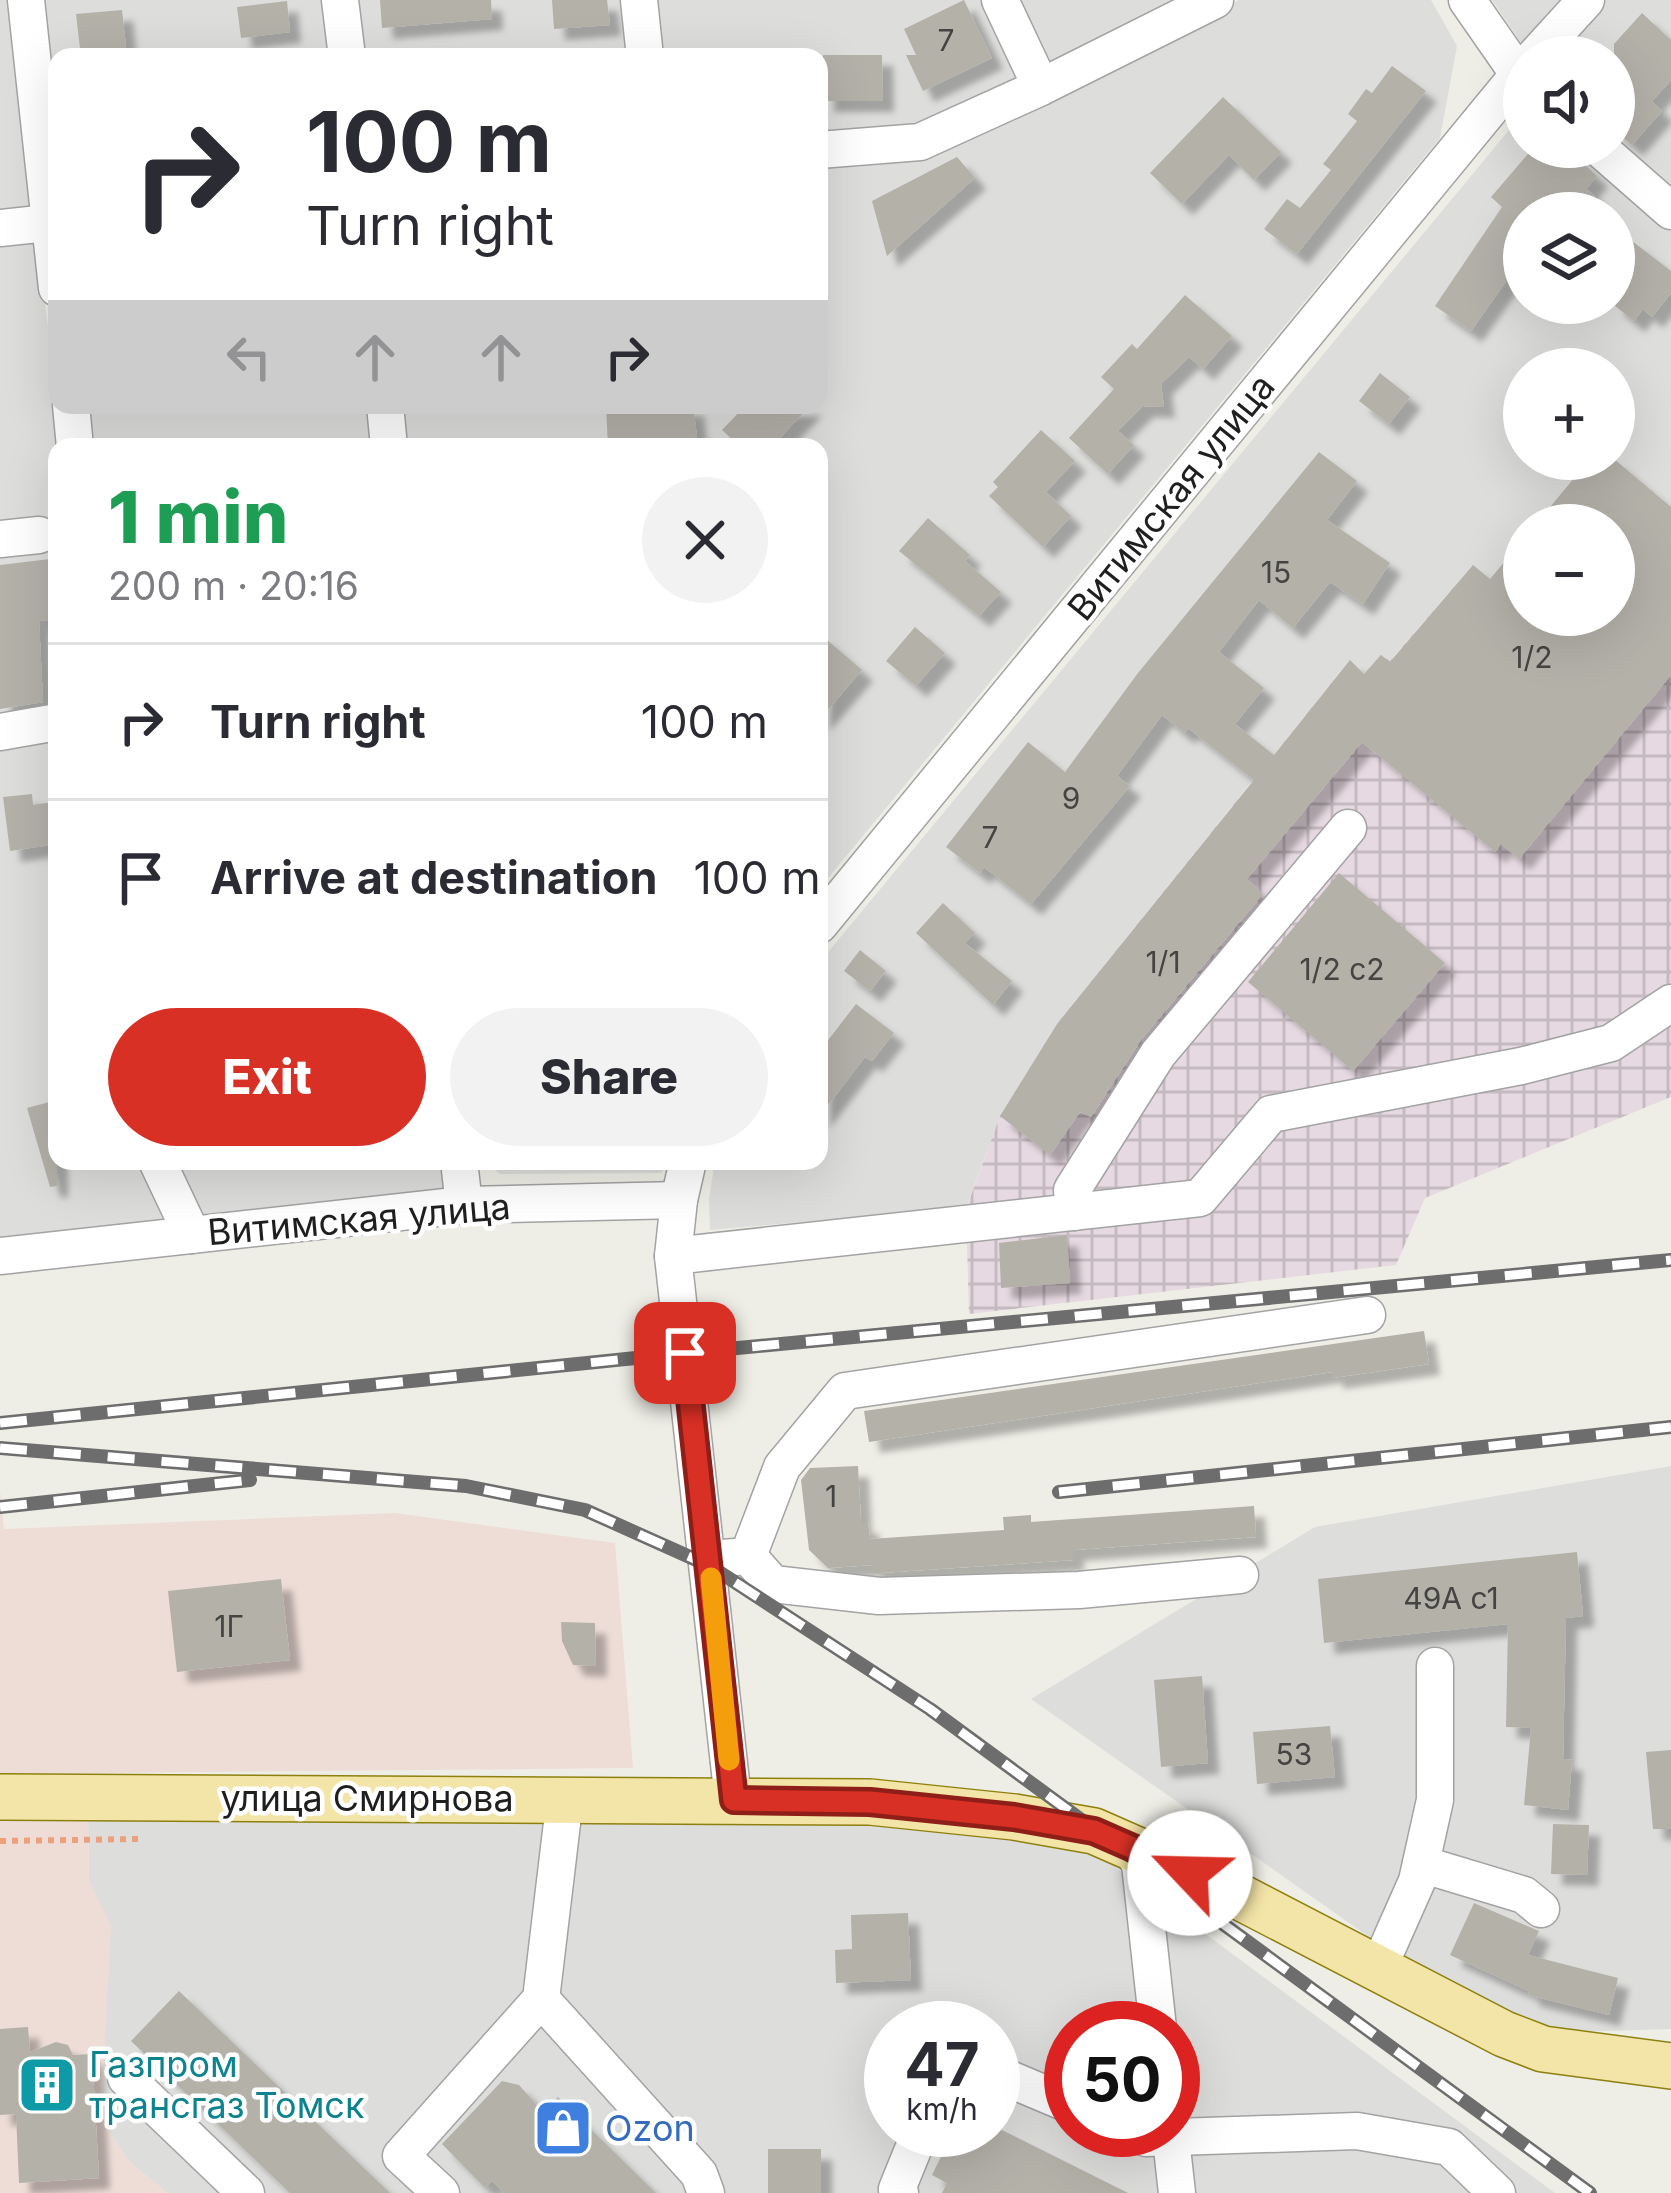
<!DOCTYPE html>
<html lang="en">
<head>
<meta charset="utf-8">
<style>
	:root { --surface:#fff; --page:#f2f2f3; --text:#2b2b33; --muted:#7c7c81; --line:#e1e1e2; --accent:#d93025 }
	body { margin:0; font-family:Inter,sans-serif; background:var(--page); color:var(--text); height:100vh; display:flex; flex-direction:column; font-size:45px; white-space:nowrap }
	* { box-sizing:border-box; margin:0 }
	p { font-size:39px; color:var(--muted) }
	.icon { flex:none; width:66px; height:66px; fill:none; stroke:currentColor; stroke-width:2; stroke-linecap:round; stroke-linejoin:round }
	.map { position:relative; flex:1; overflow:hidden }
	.panel { position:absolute; left:48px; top:438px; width:780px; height:732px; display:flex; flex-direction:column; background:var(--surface); border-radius:24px; box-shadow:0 12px 48px #0002 }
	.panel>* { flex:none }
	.banner { position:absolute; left:48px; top:48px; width:780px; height:366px; border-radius:24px; box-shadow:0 12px 48px #0002; background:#fff; color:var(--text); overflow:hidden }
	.buttons { position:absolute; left:1503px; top:36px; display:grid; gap:24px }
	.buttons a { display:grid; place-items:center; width:132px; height:132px; border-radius:50%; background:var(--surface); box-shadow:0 12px 48px #0002; font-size:60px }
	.speed { position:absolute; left:864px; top:2001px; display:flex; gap:24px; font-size:60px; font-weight:700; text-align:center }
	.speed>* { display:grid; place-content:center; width:156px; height:156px; border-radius:50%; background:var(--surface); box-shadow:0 12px 48px #0002; line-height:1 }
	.speed small { font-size:30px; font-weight:400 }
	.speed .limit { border:18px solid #d22; background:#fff; color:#111 }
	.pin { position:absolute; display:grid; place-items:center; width:102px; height:102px; color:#fff; margin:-51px; border-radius:24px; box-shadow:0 6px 18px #0006 }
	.me { position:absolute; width:132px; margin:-66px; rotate:294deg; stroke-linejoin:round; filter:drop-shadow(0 0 9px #0008) }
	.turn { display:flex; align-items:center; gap:42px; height:252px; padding:0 60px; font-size:54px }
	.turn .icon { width:156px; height:156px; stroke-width:2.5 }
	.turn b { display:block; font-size:84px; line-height:102px }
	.lanes { display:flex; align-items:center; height:114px; padding:0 60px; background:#0003; justify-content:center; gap:60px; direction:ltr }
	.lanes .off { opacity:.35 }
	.round { display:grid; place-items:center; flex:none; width:126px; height:126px; border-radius:63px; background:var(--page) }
	.head { display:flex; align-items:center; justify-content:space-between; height:204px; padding:0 60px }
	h1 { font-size:72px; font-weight:800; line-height:90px; color:#1e9e55 }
	.button { display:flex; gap:24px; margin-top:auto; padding:24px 60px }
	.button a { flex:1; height:138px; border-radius:72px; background:var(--accent); color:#fff; font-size:48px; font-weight:800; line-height:138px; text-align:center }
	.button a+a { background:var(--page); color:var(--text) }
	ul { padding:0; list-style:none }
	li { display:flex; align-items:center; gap:36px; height:156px; padding:0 60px; border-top:3px solid var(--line) }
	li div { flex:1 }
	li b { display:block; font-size:45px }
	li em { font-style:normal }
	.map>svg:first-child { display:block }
</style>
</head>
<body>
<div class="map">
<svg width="1671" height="2193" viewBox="0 0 1671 2193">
	<defs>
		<pattern id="industrial-grid" width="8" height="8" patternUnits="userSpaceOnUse" patternTransform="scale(3)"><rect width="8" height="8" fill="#e7d9e1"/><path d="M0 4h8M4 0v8" fill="none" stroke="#c6bac1"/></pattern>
		<filter id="shadow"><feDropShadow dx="11" dy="11" stdDeviation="3" flood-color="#0004"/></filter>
	</defs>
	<rect width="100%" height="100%" fill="#efeee6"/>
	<g fill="#dddddc" fill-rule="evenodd">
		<path d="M 0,0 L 16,0 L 38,208 L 0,212 Z"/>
		<path d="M 37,0 L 324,0 L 331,57 L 57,57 L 57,197 Z"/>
		<path d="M 354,0 L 628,0 L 634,57 L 361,57 Z"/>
		<path d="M 654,0 L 984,0 L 1021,82 L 914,127 L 819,135 L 819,57 L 659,57 Z"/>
		<path d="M 1016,0 L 1188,0 L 1048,70 Z"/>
		<path d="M 1239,0 L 1431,0 L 1457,46 L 1440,138 L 819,889 L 819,447 L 403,447 L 399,405 L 819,405 L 819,162 L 1045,97 Z"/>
		<path d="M 1492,0 L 1671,0 L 1671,507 L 1614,459 L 1614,369 L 1524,369 L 1524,459 L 1590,459 L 1535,525 L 1524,525 L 1524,538 L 1490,579 L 1472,566 L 1390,661 L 1364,674 L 1349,661 L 1057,1024 L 1000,1116 L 966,1208 L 710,1230 L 709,1199 L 715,1161 L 819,1161 L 819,963 L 1524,112 L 1524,147 L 1614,147 L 1614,57 L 1531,57 ZM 1524,213 L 1614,213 L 1614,303 L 1524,303 Z"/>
		<path d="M 37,241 L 57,397 L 57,1161 L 142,1161 L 173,1224 L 0,1240 L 0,245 Z"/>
		<path d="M 82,405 L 370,405 L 374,447 L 87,447 Z"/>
		<path d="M 174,1161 L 442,1161 L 446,1196 L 203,1221 Z"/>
		<path d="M 483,1161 L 665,1161 L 662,1173 L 500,1174 Z"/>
		<path d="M 1671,1466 L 1671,2029 L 1507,2034 L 1031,1699 L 1315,1527 Z"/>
		<path d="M 88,1816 L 866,1820 L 1012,1831 L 1092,1850 L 1555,2193 L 167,2193 L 129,2161 L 101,2119 L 110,1926 L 89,1881 ZM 891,2028 L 993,2028 L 993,2130 L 891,2130 ZM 1071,2028 L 1173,2028 L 1173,2130 L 1071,2130 Z"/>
	</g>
	<g fill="#eeddd7">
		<path d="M 0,1491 L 4,1529 L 395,1513 L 615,1543 L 633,1768 L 0,1774 Z"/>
		<path d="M 88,1816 L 89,1881 L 111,1926 L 101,2119 L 129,2161 L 167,2193 L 0,2193 L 0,1817 Z"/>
	</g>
	<path fill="url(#industrial-grid)" d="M 1590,459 L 1614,459 L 1671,507 L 1671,1097 L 1425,1198 L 1396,1265 L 969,1314 L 966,1209 L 1000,1116 L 1057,1024 L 1350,660 L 1363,674 L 1381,655 L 1390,661 L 1473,565 L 1524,615 L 1614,615 L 1614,525 L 1535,525 Z"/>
	<g fill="#b4b1a9" filter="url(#shadow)">
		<path d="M 380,0 L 491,0 L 492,19 L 382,28 Z"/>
		<path d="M 552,0 L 607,0 L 610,25 L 554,29 Z"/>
		<path d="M 964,0 L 992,58 L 923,91 L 906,55 L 916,55 L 904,29 Z"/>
		<path d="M 287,1 L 290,32 L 241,38 L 237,7 Z"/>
		<path d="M 122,10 L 127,57 L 81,57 L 76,14 Z"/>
		<path d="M 1642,13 L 1671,40 L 1671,80 L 1652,101 L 1662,111 L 1632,145 L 1614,129 L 1614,44 Z"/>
		<path d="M 823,55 L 882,55 L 883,101 L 823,101 Z"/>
		<path d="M 1392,66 L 1426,91 L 1297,254 L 1264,229 L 1287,199 L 1300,208 L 1331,170 L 1323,164 L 1357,121 L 1348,114 L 1366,89 L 1372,93 Z"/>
		<path d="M 1223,97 L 1281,152 L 1254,180 L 1229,155 L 1182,204 L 1150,173 Z"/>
		<path d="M 1534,147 L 1565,147 L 1597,176 L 1586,189 L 1595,196 L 1582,213 L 1524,213 L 1524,256 L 1471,331 L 1435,306 L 1502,207 L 1491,197 Z"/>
		<path d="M 957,157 L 975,178 L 887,256 L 872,201 Z"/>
		<path d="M 1632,241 L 1671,271 L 1671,293 L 1652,317 L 1643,309 L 1634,321 L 1614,305 L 1614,242 L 1625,250 Z"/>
		<path d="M 1185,295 L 1232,336 L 1203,369 L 1189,357 L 1161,384 L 1164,407 L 1143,406 L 1118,431 L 1134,445 L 1108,474 L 1069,438 L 1114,389 L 1101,377 L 1132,344 L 1137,349 Z"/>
		<path d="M 1380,373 L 1410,397 L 1389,424 L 1359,401 Z"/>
		<path d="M 606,405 L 693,405 L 697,437 L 679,447 L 608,447 Z"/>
		<path d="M 746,405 L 811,405 L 771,447 L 740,447 L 722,430 Z"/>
		<path d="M 1041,430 L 1075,461 L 1046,492 L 1071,516 L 1043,547 L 989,496 L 998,487 L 993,482 Z"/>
		<path d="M 1319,452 L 1357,481 L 1327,520 L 1390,563 L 1363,604 L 1330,582 L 1293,628 L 1259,600 L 1219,652 L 1264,688 L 1235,724 L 1274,755 L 1350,660 L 1364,674 L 1381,655 L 1390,662 L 1473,565 L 1490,579 L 1524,538 L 1524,615 L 1614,615 L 1614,525 L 1535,525 L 1590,459 L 1614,459 L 1671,507 L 1671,675 L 1519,859 L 1501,844 L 1495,852 L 1362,742 L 1247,879 L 1263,894 L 1141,1040 L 1091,1117 L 1080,1112 L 1050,1155 L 1000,1116 L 1057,1024 L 1254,780 L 1188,728 L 1184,733 L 1162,715 L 1117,776 L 1130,786 L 1031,904 L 984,867 L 980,873 L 946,847 L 1028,742 L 1065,772 L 1138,673 Z"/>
		<path d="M 928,518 L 970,555 L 965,561 L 1001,592 L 979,616 L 899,551 Z"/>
		<path d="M 50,559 L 57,619 L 39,621 L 43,702 L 0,709 L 0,565 Z"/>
		<path d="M 915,627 L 945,653 L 916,686 L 886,661 Z"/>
		<path d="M 819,633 L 862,670 L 819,720 Z"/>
		<path d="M 32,794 L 33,805 L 53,802 L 57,844 L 10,851 L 3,797 Z"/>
		<path d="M 1339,873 L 1445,963 L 1353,1071 L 1248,982 Z"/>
		<path d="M 943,903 L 975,933 L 965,943 L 1012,981 L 993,1005 L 916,933 Z"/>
		<path d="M 860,950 L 886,971 L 870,991 L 844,971 Z"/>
		<path d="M 856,1004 L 894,1033 L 872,1061 L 865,1057 L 819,1117 L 819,1052 Z"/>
		<path d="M 57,1100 L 57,1186 L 50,1187 L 27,1108 Z"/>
		<path d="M 1067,1235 L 1070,1283 L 1001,1288 L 999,1243 Z"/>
		<path d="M 1424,1331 L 1429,1364 L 1332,1378 L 1332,1372 L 869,1442 L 864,1411 Z"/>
		<path d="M 858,1466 L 861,1523 L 868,1523 L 870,1539 L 1004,1530 L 1003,1517 L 1031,1515 L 1031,1522 L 1254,1506 L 1256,1537 L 1073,1550 L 1073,1560 L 879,1573 L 872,1573 L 872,1565 L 828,1568 L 809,1550 L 801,1480 L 810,1468 Z"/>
		<path d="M 1577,1552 L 1583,1616 L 1566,1618 L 1563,1759 L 1572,1760 L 1568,1810 L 1524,1805 L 1531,1728 L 1506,1727 L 1508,1624 L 1324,1643 L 1318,1579 Z"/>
		<path d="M 281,1579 L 290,1660 L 177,1672 L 168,1591 Z"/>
		<path d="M 561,1622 L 595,1623 L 596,1666 L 573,1665 L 562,1641 Z"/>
		<path d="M 1202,1676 L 1208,1763 L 1161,1767 L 1154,1680 Z"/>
		<path d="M 1330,1726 L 1335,1777 L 1257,1784 L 1253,1732 Z"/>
		<path d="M 1671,1750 L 1671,1829 L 1653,1829 L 1646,1752 Z"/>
		<path d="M 1553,1824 L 1589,1825 L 1587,1875 L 1551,1874 Z"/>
		<path d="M 1474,1903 L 1539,1931 L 1528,1955 L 1618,1978 L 1609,2015 L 1528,1995 L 1529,1991 L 1450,1955 Z"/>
		<path d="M 908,1913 L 911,1980 L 836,1983 L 835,1950 L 852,1949 L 851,1915 Z"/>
		<path d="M 179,1991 L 390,2193 L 290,2193 L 131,2041 Z"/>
		<path d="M 28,2027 L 30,2052 L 56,2042 L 68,2045 L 73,2055 L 92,2054 L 99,2178 L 19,2183 L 16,2114 L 0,2115 L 0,2029 Z"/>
		<path d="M 502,2081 L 519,2085 L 543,2112 L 558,2097 L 656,2193 L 504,2193 L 492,2181 L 485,2188 L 442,2144 Z"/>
		<path d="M 954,2130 L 1002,2130 L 1128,2193 L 942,2193 L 947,2183 L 932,2175 Z"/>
		<rect x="768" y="2149" width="53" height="44"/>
	</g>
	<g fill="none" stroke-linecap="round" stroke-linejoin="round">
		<g stroke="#a3a3a3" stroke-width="39">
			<g id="minor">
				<path d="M 26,0 L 57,288"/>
				<path d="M 340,0 L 347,57"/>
				<path d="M 639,0 L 645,57"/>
				<path d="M 1000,0 L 1041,87"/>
				<path d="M 1467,0 L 1524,82"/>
				<path d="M 1534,57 L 1586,0"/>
				<path d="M 1598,147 L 1671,211"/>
				<path d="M 819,150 L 920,142 L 1041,87 L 1215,0"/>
				<path d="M 0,228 L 57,222"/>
				<path d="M 71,405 L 75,447"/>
				<path d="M 385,405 L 389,447"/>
				<path d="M 0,539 L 39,535"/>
				<path d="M 0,732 L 57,722"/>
				<path d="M 819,925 L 1524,68"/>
				<path d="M 157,1161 L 192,1235"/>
				<path d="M 459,1161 L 464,1205"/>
				<path d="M 688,1161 L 679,1200 L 673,1256 L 733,1800"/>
				<path d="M 1074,1212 L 1072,1190 L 1158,1054 L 1348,828"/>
				<path d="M 0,1256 L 464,1205 L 679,1200"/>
				<path d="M 673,1256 L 1200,1198 L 1271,1114 L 1521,1066 L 1611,1043 L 1671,1003"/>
				<path d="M 748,1556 L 773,1584 L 879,1596 L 1079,1590 L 1240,1575"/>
				<path d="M 709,1559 L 748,1556 L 782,1467 L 845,1391 L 1367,1315"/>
				<path d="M 1129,1847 L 1140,1864 L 1158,2028"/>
				<path d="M 1421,1864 L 1524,1895 L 1541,1909"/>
				<path d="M 1378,1969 L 1417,1881 L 1435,1800 L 1435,1666"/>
				<path d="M 541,1999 L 699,2174 L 706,2193"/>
				<path d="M 993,2072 L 1071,2105"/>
				<path d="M 126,2078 L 246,2193"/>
				<path d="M 1128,2130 L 1146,2138 L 1357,2131 L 1449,2147 L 1497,2193"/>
				<path d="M 1170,2130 L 1177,2193"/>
				<path d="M 441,2193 L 401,2156 L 541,1999 L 565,1798"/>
				<path d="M 900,2193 L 897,2189 L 921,2130"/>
			</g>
		</g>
		<g stroke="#8d800e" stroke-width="48">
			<path id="major" d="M 0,1797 L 870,1802 L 1014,1817 L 1094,1831 L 1219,1886 L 1504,2034 L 1543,2049 L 1671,2066"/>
		</g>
		<path stroke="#eda079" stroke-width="6" stroke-dasharray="6 6" stroke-linecap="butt" d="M 0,1841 L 140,1839"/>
		<use href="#minor" stroke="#fff" stroke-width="36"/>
		<use href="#major" stroke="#f3e4a7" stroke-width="45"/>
		<g stroke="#6d6d6d" stroke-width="14">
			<g id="rail">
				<path d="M 0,1423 L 685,1353 L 1671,1260"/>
				<path d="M 0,1448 L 466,1486 L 585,1510 L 710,1566 L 930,1709 L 1590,2193"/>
				<path d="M 1059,1492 L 1671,1427"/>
				<path d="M 0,1507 L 250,1480"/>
			</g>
		</g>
		<use href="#rail" stroke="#fff" stroke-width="9" stroke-dasharray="27" stroke-linecap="butt"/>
	</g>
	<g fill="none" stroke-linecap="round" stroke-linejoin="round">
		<g stroke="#8d1f18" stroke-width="30">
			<path id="route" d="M 685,1353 L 734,1800 L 870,1802 L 1014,1817 L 1094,1831 L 1190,1873"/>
		</g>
		<use href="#route" stroke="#d93025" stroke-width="21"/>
		<path stroke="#f59e0b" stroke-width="21" d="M 711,1578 L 729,1760"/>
	</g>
	<defs>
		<g id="building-square" transform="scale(3)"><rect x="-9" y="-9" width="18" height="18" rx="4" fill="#0f9aa8" stroke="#fff"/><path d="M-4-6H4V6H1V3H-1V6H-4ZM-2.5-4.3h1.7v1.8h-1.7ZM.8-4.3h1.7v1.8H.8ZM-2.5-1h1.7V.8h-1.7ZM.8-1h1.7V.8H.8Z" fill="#fff"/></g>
		<g id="shop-square" transform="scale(3)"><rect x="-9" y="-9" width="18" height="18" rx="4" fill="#3f7fe0" stroke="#fff"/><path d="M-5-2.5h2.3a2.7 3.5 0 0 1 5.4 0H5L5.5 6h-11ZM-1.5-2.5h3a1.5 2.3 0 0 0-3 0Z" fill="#fff"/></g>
	</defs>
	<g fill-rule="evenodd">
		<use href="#building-square" x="47" y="2085"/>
		<use href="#shop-square" x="563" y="2128"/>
	</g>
	<g text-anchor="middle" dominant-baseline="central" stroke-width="9" stroke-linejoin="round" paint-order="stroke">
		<g font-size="30" fill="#444442">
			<text x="946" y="40">7</text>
			<text x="1276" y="572">15</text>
			<text x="1532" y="657">1/2</text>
			<text x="1071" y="798">9</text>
			<text x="990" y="837">7</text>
			<text x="1163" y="962">1/1</text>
			<text x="1342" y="969">1/2 с2</text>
			<text x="831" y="1496">1</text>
			<text x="1451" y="1598">49А с1</text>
			<text x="229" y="1626">1Г</text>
			<text x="1294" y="1754">53</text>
		</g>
		<g font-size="36" fill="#1f1f1f" stroke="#fff">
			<text transform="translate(1171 497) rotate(-51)">Витимская улица</text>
			<text transform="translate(359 1219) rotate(-5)">Витимская улица</text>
			<text x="367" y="1798">улица Смирнова</text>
		</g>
		<g font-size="36" fill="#0d838f" stroke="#fff" text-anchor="start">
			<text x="89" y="2064">Газпром<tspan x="89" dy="41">трансгаз Томск</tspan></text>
		</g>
		<g font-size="36" fill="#366cbe" stroke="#fff" text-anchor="start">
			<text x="605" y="2128">Ozon</text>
		</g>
	</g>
</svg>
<div class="buttons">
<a><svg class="icon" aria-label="sound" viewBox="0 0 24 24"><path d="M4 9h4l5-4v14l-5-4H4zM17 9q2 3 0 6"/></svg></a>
<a><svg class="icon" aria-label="layers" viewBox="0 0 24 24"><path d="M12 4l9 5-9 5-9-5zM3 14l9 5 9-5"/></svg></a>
<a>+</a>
<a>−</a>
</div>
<div class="speed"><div>47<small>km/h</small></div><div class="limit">50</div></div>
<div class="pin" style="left:685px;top:1353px;background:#d93025"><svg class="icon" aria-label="arrive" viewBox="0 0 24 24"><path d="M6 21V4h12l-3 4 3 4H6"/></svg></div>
<svg class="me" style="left:1190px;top:1873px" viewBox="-20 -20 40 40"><circle r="19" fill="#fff"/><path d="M0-13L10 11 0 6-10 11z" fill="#d93025"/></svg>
<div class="banner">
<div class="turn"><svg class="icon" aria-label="right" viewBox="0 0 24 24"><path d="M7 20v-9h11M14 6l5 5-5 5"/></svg><div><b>100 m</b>Turn right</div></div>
<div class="lanes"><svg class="icon off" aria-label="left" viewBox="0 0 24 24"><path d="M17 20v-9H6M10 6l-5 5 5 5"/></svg><svg class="icon off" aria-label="ahead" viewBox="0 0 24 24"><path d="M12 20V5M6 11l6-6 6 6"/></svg><svg class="icon off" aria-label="ahead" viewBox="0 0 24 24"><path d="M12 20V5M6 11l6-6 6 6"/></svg><svg class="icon" aria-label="right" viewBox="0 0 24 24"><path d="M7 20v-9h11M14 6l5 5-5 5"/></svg></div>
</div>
<section class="panel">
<div class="head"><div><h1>1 min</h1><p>200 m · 20:16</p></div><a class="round"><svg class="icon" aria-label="close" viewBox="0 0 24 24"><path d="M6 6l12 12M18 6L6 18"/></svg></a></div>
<ul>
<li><svg class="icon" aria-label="right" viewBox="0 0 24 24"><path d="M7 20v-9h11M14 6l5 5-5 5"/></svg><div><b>Turn right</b></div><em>100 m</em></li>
<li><svg class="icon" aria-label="arrive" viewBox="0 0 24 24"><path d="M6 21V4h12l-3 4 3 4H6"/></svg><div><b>Arrive at destination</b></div><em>100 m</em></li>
</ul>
<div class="button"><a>Exit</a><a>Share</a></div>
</section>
</div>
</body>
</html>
